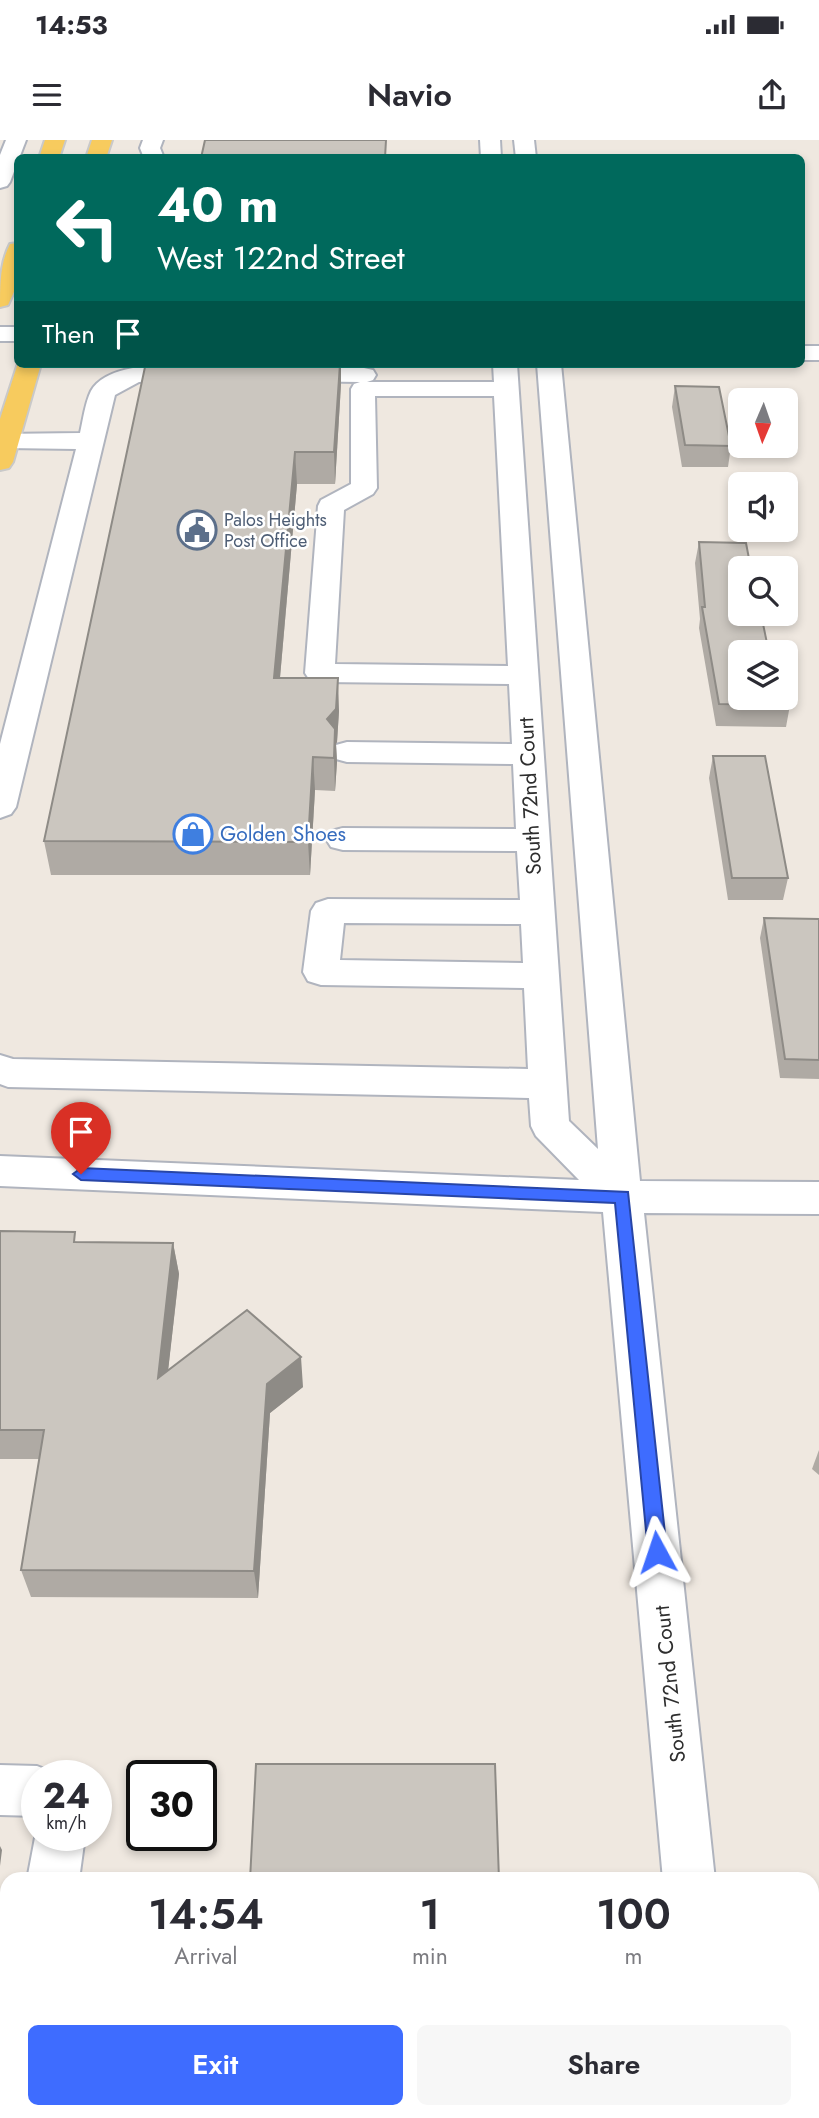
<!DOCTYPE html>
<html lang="en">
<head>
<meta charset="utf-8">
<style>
	:root { --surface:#fff; --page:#f7f7f7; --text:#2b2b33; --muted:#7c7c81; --accent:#3e6cff }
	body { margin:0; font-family:Jost,sans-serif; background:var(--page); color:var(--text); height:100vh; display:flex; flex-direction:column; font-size:26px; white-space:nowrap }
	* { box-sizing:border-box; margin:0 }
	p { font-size:23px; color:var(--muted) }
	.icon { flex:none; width:38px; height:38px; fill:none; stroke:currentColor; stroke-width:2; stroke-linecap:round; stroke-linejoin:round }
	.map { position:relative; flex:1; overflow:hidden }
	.sheet { position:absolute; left:0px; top:1732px; width:819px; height:247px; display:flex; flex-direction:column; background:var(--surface); border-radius:21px 21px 0 0; box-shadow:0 4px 10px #0003 }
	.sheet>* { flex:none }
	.guide { position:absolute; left:14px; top:14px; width:791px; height:214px; border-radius:10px; box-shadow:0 4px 10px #0003; background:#00695c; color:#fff; overflow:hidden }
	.needle { width:46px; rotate:182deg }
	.controls { position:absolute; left:728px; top:248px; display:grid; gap:14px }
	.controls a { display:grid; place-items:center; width:70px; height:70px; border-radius:10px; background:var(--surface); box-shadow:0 4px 10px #0003; font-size:35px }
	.speed { position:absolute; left:21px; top:1620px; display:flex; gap:14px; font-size:35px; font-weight:700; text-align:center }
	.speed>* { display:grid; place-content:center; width:91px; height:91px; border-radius:50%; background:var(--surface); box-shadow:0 4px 10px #0003; line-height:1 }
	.speed small { font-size:18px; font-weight:400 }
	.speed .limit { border:4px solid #111; border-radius:10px; background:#fff; color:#111 }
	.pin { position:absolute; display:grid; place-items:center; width:60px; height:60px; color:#fff; margin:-72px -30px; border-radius:50% 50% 50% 0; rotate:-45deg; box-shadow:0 0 7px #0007 }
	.pin .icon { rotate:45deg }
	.me { position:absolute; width:77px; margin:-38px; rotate:355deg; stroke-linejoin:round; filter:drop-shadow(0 0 5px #0008) }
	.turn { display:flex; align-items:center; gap:24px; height:147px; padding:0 28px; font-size:32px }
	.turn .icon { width:91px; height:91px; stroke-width:2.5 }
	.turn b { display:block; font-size:49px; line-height:60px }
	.then { display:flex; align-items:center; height:66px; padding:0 28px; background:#0003; gap:14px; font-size:26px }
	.eta { display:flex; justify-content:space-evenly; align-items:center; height:119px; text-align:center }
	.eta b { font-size:42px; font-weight:600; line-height:49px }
	.primary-button { display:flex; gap:14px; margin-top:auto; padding:14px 28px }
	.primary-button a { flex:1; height:80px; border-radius:10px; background:var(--accent); color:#fff; font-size:28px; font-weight:600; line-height:80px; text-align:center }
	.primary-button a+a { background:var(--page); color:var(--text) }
	.status { display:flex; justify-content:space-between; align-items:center; height:49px; padding:0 35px; background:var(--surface); direction:ltr }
	.status svg { height:19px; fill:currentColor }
	header { display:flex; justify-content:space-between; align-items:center; height:91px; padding:0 28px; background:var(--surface); font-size:32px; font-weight:600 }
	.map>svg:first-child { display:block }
</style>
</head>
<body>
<div class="status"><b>14:53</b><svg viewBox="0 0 49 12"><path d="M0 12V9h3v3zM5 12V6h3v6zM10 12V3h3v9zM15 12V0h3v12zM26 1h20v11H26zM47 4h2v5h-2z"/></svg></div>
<header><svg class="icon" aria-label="menu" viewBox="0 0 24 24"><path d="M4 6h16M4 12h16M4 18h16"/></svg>Navio<svg class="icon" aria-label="share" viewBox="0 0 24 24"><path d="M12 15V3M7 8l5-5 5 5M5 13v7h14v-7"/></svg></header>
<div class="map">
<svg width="819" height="1978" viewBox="0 0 819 1978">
	<rect width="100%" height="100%" fill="#efe8e0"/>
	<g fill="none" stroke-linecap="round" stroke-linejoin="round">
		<g stroke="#b0b4be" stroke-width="4">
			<g id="minor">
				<path d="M 6,0 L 26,0 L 10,42 L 7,46 L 0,48 L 0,15 Z"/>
				<path d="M 143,0 L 163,0 L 160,8 L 164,18 L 144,18 L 140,8 Z"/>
				<path d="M 480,0 L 500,0 L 501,18 L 481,18 Z"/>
				<path d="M 514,0 L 534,0 L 536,18 L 516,18 Z"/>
				<rect x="0" y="187" width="18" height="14"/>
				<rect x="802" y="206" width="17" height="14"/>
				<path d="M 493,224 L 517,224 L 569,981 L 598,1009 L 537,224 L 561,224 L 640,1041 L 819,1042 L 819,1074 L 644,1073 L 715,1740 L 663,1740 L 603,1072 L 0,1046 L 0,1016 L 579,1040 L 536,996 L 531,986 L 529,958 L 8,947 L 0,944 L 0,915 L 13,919 L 528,929 L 524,848 L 321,845 L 308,841 L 303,832 L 311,771 L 316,763 L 328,759 L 520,760 L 517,711 L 343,710 L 331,707 L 326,699 L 331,691 L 343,688 L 516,689 L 513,624 L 347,622 L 336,619 L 331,612 L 336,605 L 347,602 L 512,604 L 509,544 L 320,542 L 309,539 L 305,533 L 318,366 L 321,360 L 351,344 L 351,249 L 354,244 L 360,242 L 288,241 L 279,239 L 276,234 L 279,229 L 288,227 L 364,228 L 373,230 L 376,235 L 373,240 L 367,242 L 494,242 ZM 375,256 L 494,256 L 508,526 L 335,524 L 344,370 L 373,354 L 377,348 ZM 344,783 L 521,784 L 523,823 L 340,820 Z"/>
				<path d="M 184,225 L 205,228 L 208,233 L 205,238 L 196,240 L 139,242 L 115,255 L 16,667 L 11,674 L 0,678 L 0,604 L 76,309 L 6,308 L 0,306 L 0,294 L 80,293 C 83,280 85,263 91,251 C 105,225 159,224 184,225 Z"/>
				<path d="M 0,1625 L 37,1626 L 55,1633 L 56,1636 L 37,1636 L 37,1676 L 0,1675 Z"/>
				<path d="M 37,1687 L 37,1696 L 85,1696 L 79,1740 L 27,1740 Z"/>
				<path d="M 7,1948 L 7,1972 L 46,1972 L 45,1978 L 0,1978 L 0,1951 Z"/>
				<path d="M 684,1972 L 740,1972 L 741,1978 L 685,1978 Z"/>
			</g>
		</g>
		<g stroke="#c9c9c9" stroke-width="4">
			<g id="major">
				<path d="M 45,0 L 65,0 L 59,18 L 39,18 Z"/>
				<path d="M 92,0 L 112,0 L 106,18 L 86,18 Z"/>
				<path d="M 18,103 L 18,143 L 8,165 L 0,167 C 0,145 0,123 10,104 Z"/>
				<path d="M 18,223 L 41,224 L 13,322 L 9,328 L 0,330 L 0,279 Z"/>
			</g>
		</g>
		<use href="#minor" fill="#fff" fill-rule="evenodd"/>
		<use href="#major" fill="#f7cb5e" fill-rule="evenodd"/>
	</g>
	<g fill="#afaaa4">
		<path d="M 273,224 L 343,224 L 343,225 L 341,225 L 341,244 L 335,344 L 297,344 L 280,538 L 339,571 L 337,602 L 336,604 L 337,622 L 335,651 L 315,650 L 310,735 L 51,735 L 44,701 Z"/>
		<path d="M 675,246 L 731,306 L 728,327 L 682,327 L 672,267 Z"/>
		<path d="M 699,402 L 769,513 L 790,565 L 786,587 L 716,586 L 699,488 L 700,479 L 695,423 Z"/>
		<path d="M 713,616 L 788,738 L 783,760 L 728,760 L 709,638 Z"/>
		<path d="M 764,778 L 819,779 L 819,939 L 780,938 L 760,798 Z"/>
		<path d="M 0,1091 L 78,1102 L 173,1103 L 179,1134 L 168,1230 L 303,1247 L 270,1273 L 258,1458 L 31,1457 L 21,1430 L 39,1319 L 0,1319 Z"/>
		<path d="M 819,1310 L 819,1335 L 812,1329 Z"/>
	</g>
	<g fill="#8e8b86">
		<path d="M 340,224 L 341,224 L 341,244 L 335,344 L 334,312 Z"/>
		<path d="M 295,312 L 297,344 L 277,571 L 274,538 Z"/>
		<path d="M 338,538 L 339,571 L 337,602 L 336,604 L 337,622 L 335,651 L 334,618 L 327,579 Z"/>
		<path d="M 313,617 L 315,650 L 310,735 L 308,702 Z"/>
		<path d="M 173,1103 L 179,1134 L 164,1267 L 158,1238 Z"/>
		<path d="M 301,1217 L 303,1247 L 270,1273 L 258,1458 L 254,1431 L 267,1244 Z"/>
		<path d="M 0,1706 L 2,1710 L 0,1726 Z"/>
	</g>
	<g fill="#cbc6bf" stroke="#8e8b86" stroke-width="2">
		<path d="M 205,0 L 386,0 L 385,18 L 201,18 Z"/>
		<path d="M 273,224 L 340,224 L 334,312 L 295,312 L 274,538 L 338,538 L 336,569 L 327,579 L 335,589 L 334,618 L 313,617 L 308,702 L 44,701 L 145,227 L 272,227 Z"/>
		<path d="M 675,246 L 719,247 L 731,306 L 685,305 Z"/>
		<path d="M 699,402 L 746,403 L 751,429 L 740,429 L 740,474 L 761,474 L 769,513 L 740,513 L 740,558 L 786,558 L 786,541 L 790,565 L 719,564 L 702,467 L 705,467 Z"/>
		<path d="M 713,616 L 765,616 L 788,738 L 732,738 Z"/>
		<path d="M 764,778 L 819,779 L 819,920 L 785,919 Z"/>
		<path d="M 0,1091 L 75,1092 L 74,1102 L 173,1103 L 158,1238 L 247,1170 L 301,1217 L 267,1244 L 254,1431 L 21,1430 L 44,1290 L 0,1290 Z"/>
		<path d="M 256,1624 L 495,1624 L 499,1740 L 250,1740 Z"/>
		<path d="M 199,1972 L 496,1972 L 496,1978 L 198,1978 Z"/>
	</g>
	<path fill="#3e6cff" stroke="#2846a6" stroke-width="2" d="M 81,1028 L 628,1052 L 667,1412 L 664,1418 L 657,1421 L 650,1418 L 648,1412 L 615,1063 L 81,1040 L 73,1034 Z"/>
	<defs>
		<g id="civic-ring" transform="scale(2.0125)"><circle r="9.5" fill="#fff" stroke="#5c6f8a" stroke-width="1.5"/><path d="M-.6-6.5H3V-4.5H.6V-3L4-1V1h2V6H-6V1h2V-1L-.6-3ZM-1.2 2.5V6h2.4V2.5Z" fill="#5c6f8a"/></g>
		<g id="shop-ring" transform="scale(2.0125)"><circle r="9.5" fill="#fff" stroke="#3f7fe0" stroke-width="1.5"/><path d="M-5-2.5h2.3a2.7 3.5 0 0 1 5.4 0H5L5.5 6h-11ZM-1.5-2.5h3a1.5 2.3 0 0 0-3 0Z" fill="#3f7fe0"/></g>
	</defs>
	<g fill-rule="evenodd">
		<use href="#civic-ring" x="197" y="390"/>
		<use href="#shop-ring" x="193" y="694"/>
	</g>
	<g text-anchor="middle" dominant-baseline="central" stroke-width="5" stroke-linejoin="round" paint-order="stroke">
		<g font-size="18" fill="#4e5e75" stroke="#fff" text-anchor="start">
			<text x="224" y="380">Palos Heights<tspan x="224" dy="21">Post Office</tspan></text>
		</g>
		<g font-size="21" fill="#2e2e2e" stroke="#fff">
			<text transform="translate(530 656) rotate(-93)">South 72nd Court</text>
			<text transform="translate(670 1544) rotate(-96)">South 72nd Court</text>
		</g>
		<g font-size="21" fill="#366cbe" stroke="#fff" text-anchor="start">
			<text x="220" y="694">Golden Shoes</text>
		</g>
	</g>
</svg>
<div class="controls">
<a><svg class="needle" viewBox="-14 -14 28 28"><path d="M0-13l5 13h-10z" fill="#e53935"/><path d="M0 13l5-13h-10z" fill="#7c7c81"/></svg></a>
<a><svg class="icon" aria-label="sound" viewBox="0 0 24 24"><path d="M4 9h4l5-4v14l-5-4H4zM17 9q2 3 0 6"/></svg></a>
<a><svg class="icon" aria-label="search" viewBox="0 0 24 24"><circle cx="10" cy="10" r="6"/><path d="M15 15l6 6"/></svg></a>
<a><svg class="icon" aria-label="layers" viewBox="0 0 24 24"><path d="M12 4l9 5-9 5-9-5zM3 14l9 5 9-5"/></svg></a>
</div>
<div class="speed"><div>24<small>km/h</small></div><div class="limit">30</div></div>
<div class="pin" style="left:81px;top:1034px;background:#d93025"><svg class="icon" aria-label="arrive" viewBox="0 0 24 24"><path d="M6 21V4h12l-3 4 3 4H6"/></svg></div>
<svg class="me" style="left:657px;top:1412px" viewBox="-20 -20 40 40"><path d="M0-17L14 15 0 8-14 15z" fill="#3e6cff" stroke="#fff" stroke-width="4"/></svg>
<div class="guide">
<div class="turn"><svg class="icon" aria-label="left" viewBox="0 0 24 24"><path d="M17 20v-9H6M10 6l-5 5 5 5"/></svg><div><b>40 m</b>West 122nd Street</div></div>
<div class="then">Then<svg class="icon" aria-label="arrive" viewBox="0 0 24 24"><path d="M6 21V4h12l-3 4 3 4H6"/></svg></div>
</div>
<section class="sheet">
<div class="eta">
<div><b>14:54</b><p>Arrival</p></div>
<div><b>1</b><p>min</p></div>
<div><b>100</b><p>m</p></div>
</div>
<div class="primary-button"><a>Exit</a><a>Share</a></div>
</section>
</div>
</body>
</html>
